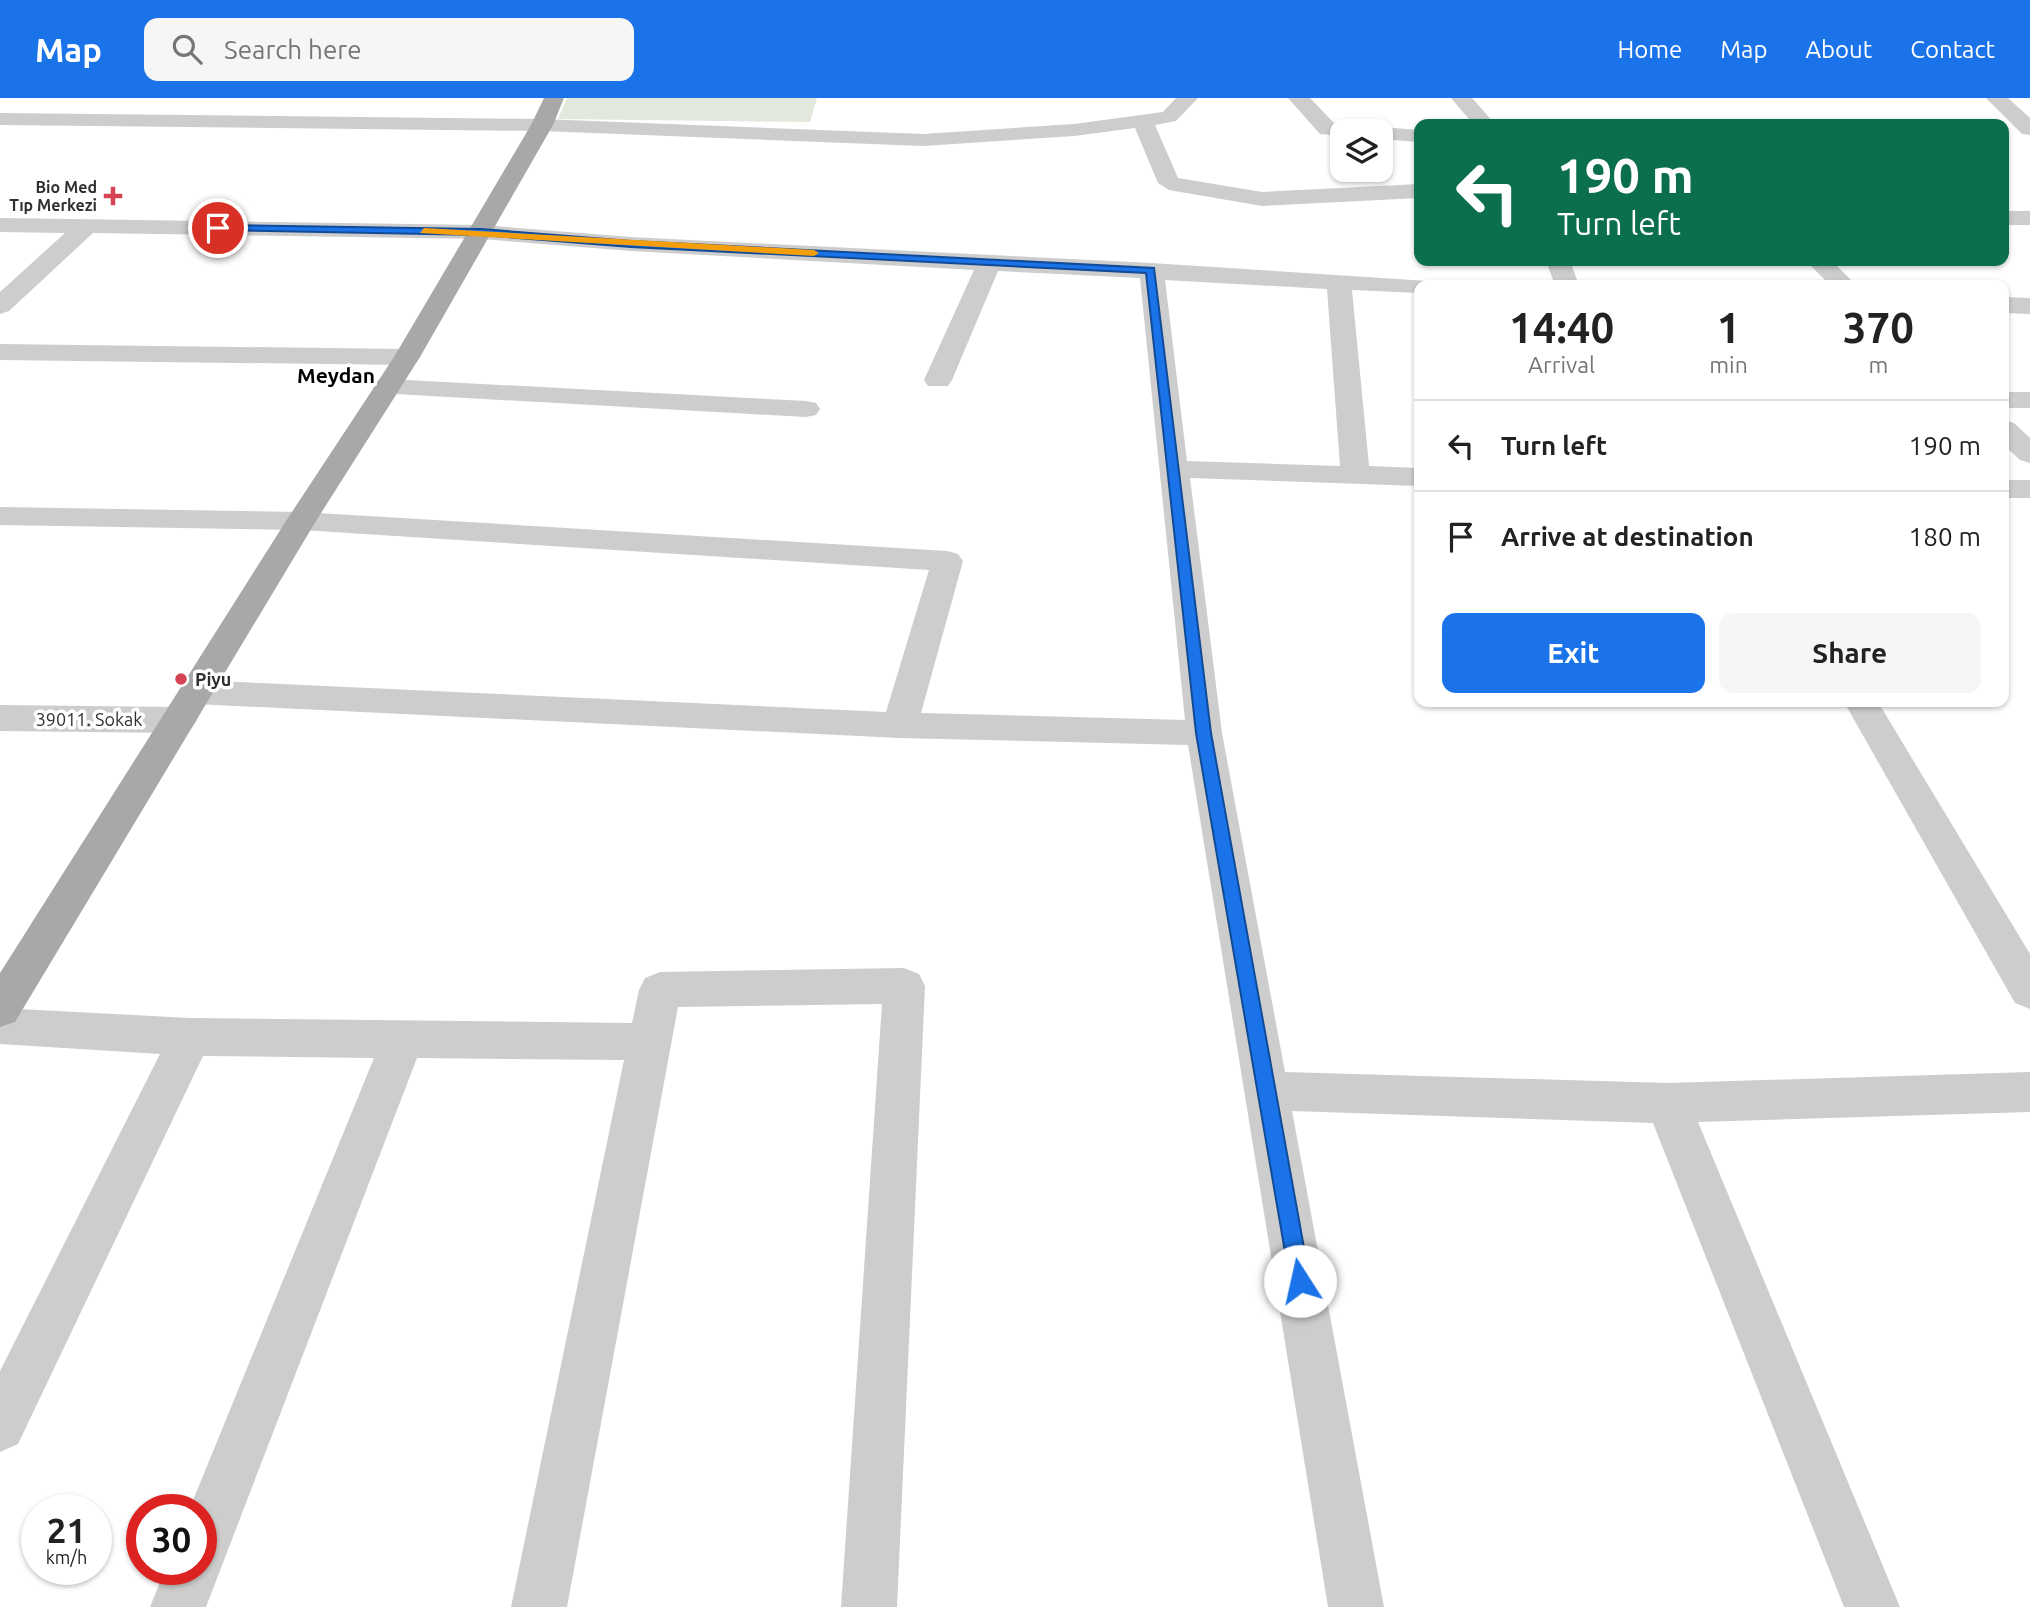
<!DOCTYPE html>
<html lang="en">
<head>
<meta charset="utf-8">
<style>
	:root { --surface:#fff; --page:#f6f6f6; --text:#222; --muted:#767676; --line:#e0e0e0; --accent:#1a73e8 }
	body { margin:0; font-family:Ubuntu,sans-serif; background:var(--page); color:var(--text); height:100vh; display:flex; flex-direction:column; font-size:26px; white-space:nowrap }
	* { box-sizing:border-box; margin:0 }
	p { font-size:23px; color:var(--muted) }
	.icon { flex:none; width:38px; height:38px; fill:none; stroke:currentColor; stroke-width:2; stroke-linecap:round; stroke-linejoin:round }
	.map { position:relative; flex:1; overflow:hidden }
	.side { position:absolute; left:1414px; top:182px; width:595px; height:427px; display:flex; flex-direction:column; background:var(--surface); border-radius:14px; box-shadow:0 2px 5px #0004 }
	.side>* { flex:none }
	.hud { position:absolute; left:1414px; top:21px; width:595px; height:147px; border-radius:14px; box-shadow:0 2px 5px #0004; background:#0b6e4f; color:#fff; overflow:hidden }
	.controls { position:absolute; left:1330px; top:21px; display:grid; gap:14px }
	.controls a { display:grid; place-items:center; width:63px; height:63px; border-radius:14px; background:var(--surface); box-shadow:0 2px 5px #0004; font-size:35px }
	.speed { position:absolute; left:21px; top:1396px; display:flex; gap:14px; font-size:35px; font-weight:700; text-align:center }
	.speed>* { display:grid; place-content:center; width:91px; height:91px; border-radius:50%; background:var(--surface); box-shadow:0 2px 5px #0004; line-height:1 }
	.speed small { font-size:18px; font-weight:400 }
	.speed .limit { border:10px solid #d22; background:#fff; color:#111 }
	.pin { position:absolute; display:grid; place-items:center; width:60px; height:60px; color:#fff; margin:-30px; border:4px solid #fff; border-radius:50%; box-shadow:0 2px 7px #0007 }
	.me { position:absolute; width:77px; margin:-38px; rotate:350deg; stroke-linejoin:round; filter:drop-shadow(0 0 5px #0008) }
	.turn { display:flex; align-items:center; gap:24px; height:147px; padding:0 28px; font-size:32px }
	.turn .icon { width:91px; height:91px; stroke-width:2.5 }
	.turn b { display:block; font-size:49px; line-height:60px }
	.eta { display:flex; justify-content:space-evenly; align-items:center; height:119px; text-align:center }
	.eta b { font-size:42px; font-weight:700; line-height:49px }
	.primary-button { display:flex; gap:14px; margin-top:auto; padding:14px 28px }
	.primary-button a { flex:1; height:80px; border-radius:14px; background:var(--accent); color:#fff; font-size:28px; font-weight:700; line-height:80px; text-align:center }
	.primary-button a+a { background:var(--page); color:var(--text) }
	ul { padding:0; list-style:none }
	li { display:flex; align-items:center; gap:21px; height:91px; padding:0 28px; border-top:2px solid var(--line) }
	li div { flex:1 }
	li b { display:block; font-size:26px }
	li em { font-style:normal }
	header { display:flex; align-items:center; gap:42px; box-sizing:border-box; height:98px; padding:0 35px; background:var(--accent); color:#fff }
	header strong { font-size:33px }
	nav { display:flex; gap:38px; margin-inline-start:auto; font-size:24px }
	.search { width:490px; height:63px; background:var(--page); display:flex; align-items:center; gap:18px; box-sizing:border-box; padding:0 24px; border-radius:14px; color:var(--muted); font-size:26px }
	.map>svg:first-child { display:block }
</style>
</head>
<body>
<header>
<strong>Map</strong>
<div class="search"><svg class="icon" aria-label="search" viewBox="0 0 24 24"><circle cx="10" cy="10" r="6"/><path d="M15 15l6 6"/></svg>Search here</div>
<nav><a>Home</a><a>Map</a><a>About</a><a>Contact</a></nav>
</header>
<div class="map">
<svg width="2030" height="1509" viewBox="0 0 2030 1509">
	<rect width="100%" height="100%" fill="#fff"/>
	<path fill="#e3e8dc" d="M 567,0 L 817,0 L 810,24 L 558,21 Z"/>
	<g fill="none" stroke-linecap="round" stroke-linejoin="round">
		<g fill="#cdcdcd" fill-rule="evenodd">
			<path d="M 1176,0 L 1198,0 L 1176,23 L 1155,27 L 1178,80 L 1262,94 L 1419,86 L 1419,100 L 1262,108 L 1169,92 L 1158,85 L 1135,30 L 1074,38 L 923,48 L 542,33 L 0,27 L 0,15 L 542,21 L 923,36 L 1074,26 L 1163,14 Z"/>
			<path d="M 1288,0 L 1310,0 L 1334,25 L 1362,28 L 1365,33 L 1342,33 L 1342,38 L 1320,36 Z"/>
			<path d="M 1451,0 L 1472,0 L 1495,26 L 1473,26 Z"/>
			<path d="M 1986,0 L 2008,0 L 2030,20 L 2030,37 L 2022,36 Z"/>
			<path d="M 1381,29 L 1419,32 L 1419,44 L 1381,41 L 1381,33 L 1372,33 Z"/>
			<rect x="2004" y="113" width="26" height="14"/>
			<path d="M 0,120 L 481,127 L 631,139 L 1151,165 L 1428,183 L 1431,187 L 1419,187 L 1419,195 L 1352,192 L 1369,368 L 1419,370 L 1419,388 L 1190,380 L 1222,635 L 1285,974 L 1668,985 L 2030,974 L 2030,1014 L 1698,1024 L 1900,1509 L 1844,1509 L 1653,1025 L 1292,1013 L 1384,1509 L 1328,1509 L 1188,647 L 900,640 L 196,606 L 184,603 L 179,594 L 184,585 L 196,582 L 886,614 L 929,472 L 301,432 L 0,427 L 0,409 L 301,414 L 947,453 L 958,456 L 963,463 L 921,615 L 1185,622 L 1140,180 L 998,173 L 952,282 L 948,288 L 928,288 L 924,282 L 974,172 L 631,153 L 481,141 L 93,135 L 9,213 L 0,216 L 0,194 L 65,135 L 0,134 ZM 1165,182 L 1327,191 L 1340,368 L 1187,363 Z"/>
			<path d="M 1546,163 L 1570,163 L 1579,187 L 1555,187 Z"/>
			<path d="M 1806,163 L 1832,163 L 1856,187 L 1830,187 Z"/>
			<path d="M 2004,199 L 2030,200 L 2030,216 L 2004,215 Z"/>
			<path d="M 0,246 L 407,251 L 416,253 L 420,259 L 416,265 L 407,267 L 0,262 Z"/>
			<path d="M 387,281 L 806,303 L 816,305 L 820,311 L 816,317 L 806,319 L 377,295 L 373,289 L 377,283 Z"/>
			<rect x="2004" y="294" width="26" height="16"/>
			<path d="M 2004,322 L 2014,325 L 2030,340 L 2030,365 L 2020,362 L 2004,347 Z"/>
			<rect x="2004" y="382" width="26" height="18"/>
			<path d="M 1844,604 L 1878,604 L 2030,856 L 2030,911 L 2015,905 Z"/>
			<path d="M 0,607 L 179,609 L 191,613 L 197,622 L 191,631 L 179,635 L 0,633 Z"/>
			<path d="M 904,870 L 919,876 L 925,888 L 897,1509 L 841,1509 L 882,906 L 678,909 L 567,1509 L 511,1509 L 624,962 L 417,960 L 206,1509 L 150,1509 L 165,1472 L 201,1472 L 201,1412 L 189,1412 L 374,960 L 203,958 L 18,1346 L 0,1354 L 0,1273 L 160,956 L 0,946 L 0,910 L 190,920 L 632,925 L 639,892 L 645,880 L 660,874 Z"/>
		</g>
		<path fill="#a8a8a8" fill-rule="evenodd" d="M 544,0 L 564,0 L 553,27 L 420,259 L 316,423 L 15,924 L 0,929 L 0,875 L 286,423 L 394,259 L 531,27 Z"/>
	</g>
	<path fill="#1a73e8" stroke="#114b97" stroke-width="2" d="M 218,127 L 481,131 L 631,143 L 1154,170 L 1211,635 L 1310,1183 L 1307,1190 L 1300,1193 L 1293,1190 L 1290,1183 L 1196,635 L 1146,175 L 631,149 L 481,137 L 215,132 Z"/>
	<path fill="#f59e0b" d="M 424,130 L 814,152 L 819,155 L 814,158 L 420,135 Z"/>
	<g fill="#d54452" stroke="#fff" stroke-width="2.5">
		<path d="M109.5 87.5h7v7h7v7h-7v7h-7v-7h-7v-7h7z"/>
		<circle cx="181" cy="581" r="7"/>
	</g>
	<g text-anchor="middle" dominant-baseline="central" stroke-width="7" stroke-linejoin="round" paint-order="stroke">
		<g font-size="16" font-weight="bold" fill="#303030" stroke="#fff" text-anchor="end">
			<text x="97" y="89">Bio Med<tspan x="97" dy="18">Tıp Merkezi</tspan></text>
		</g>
		<g font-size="18" font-weight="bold" fill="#303030" stroke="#fff" text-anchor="start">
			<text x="195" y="581">Piyu</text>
		</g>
		<g font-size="18" fill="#303030" stroke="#fff">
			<text x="89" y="621">39011. Sokak</text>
		</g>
		<g font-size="21" font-weight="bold" fill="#000" stroke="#fff">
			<text x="336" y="277">Meydan</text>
		</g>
	</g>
</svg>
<div class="controls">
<a><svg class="icon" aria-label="layers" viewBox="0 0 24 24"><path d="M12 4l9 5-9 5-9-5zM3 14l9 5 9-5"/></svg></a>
</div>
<div class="speed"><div>21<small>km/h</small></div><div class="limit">30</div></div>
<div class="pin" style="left:218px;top:130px;background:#d93025"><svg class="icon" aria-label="arrive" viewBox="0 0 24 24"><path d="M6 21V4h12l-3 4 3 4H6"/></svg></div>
<svg class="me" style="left:1300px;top:1183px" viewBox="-20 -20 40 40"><circle r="19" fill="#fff"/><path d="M0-13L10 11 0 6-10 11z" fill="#1a73e8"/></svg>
<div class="hud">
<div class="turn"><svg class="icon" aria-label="left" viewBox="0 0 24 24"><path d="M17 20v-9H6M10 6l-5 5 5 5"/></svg><div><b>190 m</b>Turn left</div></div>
</div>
<section class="side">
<div class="eta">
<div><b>14:40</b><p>Arrival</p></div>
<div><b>1</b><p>min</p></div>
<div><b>370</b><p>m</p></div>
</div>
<ul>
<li><svg class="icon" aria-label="left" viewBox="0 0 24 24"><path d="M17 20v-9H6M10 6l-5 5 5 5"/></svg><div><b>Turn left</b></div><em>190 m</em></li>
<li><svg class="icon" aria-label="arrive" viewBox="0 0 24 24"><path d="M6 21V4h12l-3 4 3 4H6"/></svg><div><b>Arrive at destination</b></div><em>180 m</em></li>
</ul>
<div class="primary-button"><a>Exit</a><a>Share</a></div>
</section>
</div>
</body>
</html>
